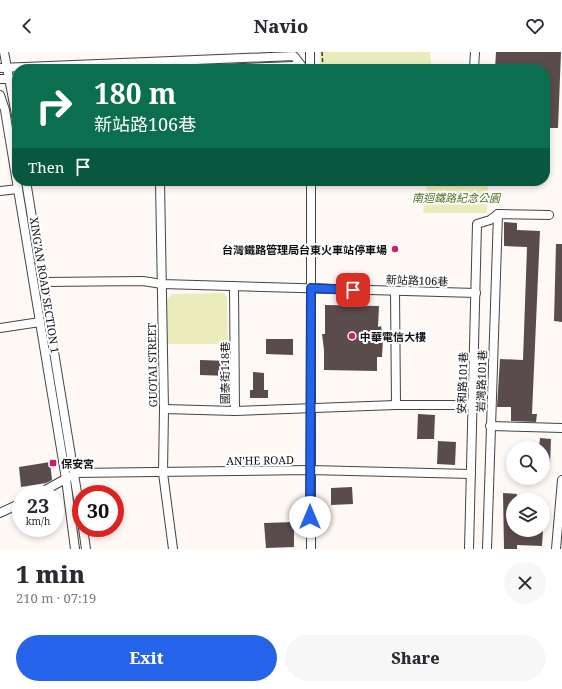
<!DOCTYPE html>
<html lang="en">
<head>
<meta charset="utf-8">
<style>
	:root { --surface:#fff; --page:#f7f7f7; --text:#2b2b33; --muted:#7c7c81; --accent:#2563eb }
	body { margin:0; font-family:"Noto Serif","Noto Sans TC",serif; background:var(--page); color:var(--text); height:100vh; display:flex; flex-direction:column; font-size:15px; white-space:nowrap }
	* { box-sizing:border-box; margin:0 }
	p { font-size:13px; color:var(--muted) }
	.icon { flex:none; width:22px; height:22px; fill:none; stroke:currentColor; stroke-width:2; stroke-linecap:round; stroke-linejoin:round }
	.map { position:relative; height:497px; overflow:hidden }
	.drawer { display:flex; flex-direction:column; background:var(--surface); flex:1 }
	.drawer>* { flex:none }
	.guide { position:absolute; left:12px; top:12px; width:538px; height:122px; border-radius:16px; box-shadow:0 2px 6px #0003; background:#0b6e4f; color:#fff; overflow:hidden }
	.tools { position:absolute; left:506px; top:389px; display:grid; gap:8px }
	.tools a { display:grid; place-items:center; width:44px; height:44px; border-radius:50%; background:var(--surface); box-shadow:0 2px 6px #0003; font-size:20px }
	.speed { position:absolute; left:12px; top:433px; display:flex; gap:8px; font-size:20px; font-weight:700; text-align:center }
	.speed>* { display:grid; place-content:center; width:52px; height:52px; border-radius:50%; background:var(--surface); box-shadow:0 2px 6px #0003; line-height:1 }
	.speed small { font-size:10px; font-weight:400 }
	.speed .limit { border:6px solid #d22; background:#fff; color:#111 }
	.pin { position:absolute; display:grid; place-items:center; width:34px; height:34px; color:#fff; margin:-17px; border-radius:8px; box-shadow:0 2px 6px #0006 }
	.me { position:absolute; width:44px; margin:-22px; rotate:0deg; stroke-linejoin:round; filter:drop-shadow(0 0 3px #0008) }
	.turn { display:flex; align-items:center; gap:14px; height:84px; padding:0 16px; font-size:18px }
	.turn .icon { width:52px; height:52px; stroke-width:2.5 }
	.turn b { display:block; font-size:28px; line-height:34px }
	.then { display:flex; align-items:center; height:38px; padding:0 16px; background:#0003; gap:8px; font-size:15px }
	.round { display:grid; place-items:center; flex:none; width:42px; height:42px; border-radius:21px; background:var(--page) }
	.headline { display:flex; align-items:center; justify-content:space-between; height:68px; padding:0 16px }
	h1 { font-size:24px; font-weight:800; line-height:30px }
	.cta { display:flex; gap:8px; margin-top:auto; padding:8px 16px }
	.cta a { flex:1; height:46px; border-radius:24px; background:var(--accent); color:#fff; font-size:16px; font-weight:800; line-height:46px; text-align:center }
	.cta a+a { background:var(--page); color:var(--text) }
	header { display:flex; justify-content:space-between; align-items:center; height:52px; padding:0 16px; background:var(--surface); font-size:18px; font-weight:800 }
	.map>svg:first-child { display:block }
</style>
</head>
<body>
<header><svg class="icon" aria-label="back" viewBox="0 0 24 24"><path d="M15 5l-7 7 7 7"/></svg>Navio<svg class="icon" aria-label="heart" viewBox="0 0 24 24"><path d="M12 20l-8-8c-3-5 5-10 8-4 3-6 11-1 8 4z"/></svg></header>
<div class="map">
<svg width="562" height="497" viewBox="0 0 562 497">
	<rect width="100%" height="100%" fill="#fff9f5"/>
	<g fill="#eaedbb">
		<path d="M 320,0 L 430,0 L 432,17 L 320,17 Z"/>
		<path d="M 427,129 L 488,129 L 487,161 L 423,161 Z"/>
		<path d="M 224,241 L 227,246 L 228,292 L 167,292 L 166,249 L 172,242 Z"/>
	</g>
	<g fill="#5a4c4d">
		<path d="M 496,0 L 561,0 L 558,76 L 545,76 L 545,17 L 495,17 Z"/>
		<path d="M 504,170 L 517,171 L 517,178 L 540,179 L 532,362 L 537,362 L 536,370 L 511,369 L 511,355 L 497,355 L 500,307 L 523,308 L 527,195 L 504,194 Z"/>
		<path d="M 556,192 L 562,192 L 562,270 L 554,269 Z"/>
		<path d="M 325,253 L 379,254 L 378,275 L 381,274 L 383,287 L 382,305 L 377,305 L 377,319 L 324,318 L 324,298 L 322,282 L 325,282 Z"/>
		<path d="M 266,287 L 293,287 L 293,303 L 266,302 Z"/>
		<path d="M 200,308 L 229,309 L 229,324 L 200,323 Z"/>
		<path d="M 253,320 L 264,321 L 264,338 L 268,338 L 268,346 L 250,346 L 250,338 L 253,338 Z"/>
		<path d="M 418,362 L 435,363 L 434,387 L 417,387 Z"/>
		<path d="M 540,386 L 551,387 L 550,413 L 543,413 L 543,396 L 539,396 Z"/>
		<path d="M 438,389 L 456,390 L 455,413 L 437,412 Z"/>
		<path d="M 50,410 L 52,428 L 46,431 L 21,435 L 19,415 Z"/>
		<path d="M 352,435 L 353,452 L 331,453 L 331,436 Z"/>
		<path d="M 503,441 L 517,442 L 516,448 L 513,448 L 513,478 L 543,478 L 542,494 L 517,493 L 517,497 L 504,497 Z"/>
		<path d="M 294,470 L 294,495 L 266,496 L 264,471 Z"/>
	</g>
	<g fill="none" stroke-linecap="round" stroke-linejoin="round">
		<g stroke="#444" stroke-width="10">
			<g id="minor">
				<path d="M 4,0 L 17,68"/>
				<path d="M 310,0 L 310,17"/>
				<path d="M 0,16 L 294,4 L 304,17"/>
				<path d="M 217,17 L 294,14 L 298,17"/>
				<path d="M 474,17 L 475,0"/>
				<path d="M 0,27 L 17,27"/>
				<path d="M 0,43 L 5,58 L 18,137 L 66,427 L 75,497"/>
				<path d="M 26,129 L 81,465"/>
				<path d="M 160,129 L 164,357 L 163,421 L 173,497"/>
				<path d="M 0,139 L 18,137"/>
				<path d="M 44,230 L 143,229 L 162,232 L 476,241"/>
				<path d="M 395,239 L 396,353 L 473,353"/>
				<path d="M 0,276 L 40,270"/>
				<path d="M 164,357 L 235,359 L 234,234"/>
				<path d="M 235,359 L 396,353"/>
				<path d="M 490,374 L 562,376"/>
				<path d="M 74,421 L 310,418 L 471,422"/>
				<path d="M 38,442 L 69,425"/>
				<path d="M 0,461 L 21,451"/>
				<path d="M 83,476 L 86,497"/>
				<path d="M 311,497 L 311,129"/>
				<path d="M 469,497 L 477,172 L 490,168 L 498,162 L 549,163"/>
				<path d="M 487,497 L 498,162"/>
				<path d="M 556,497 L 562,428"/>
			</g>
		</g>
		<g stroke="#333" stroke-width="1.5" stroke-dasharray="4 2" stroke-linecap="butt">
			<path d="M 322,0 L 323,16"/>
			<path d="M 483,17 L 499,17"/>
			<path d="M 501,130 L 501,129"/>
		</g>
		<use href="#minor" stroke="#fff" stroke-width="8"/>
	</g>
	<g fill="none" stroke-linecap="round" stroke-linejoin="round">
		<g stroke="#184099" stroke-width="10">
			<path id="route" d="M 310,465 L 311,236 L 353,238"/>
		</g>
		<use href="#route" stroke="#2563eb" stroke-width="7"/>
	</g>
	<g fill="#cb1e70" stroke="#fff" stroke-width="1.5">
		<circle cx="395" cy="197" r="4"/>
		<circle cx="352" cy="284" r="4"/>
		<rect x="49" y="407" width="8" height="8" rx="2"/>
	</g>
	<g text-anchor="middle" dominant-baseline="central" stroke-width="4" stroke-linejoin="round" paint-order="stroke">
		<g font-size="11" font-style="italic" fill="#506e1b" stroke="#fff">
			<text x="456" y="145">南迴鐵路紀念公園</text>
		</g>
		<g font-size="11" font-weight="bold" fill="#111" stroke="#fff" text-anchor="start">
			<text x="387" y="197" text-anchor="end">台灣鐵路管理局台東火車站停車場</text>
			<text x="360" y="284">中華電信大樓</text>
			<text x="61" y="411">保安宮</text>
		</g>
		<g font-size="11" fill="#111" stroke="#fff">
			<text transform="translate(417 228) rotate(2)">新站路106巷</text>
			<text transform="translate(45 233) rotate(81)">XING’AN ROAD SECTION 1</text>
			<text transform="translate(152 313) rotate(-91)">GUOTAI STREET</text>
			<text transform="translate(224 321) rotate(-90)">國泰街118巷</text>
			<text transform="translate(481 329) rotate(-88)">岩灣路101巷</text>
			<text transform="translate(462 331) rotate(-88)">安和路101巷</text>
			<text transform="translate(260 408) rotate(-1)">AN'HE ROAD</text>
		</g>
	</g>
</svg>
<div class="tools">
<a><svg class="icon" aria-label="search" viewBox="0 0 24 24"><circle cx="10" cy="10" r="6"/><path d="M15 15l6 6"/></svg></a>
<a><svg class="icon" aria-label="layers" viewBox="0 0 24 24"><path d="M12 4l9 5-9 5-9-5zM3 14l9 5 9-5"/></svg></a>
</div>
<div class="speed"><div>23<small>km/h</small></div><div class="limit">30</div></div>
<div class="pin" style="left:353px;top:238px;background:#d93025"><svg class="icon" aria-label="arrive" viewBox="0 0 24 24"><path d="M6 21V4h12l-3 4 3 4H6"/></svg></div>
<svg class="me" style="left:310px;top:465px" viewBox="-20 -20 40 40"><circle r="19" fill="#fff"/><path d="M0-13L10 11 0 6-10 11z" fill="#2563eb"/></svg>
<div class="guide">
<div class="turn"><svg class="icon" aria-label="right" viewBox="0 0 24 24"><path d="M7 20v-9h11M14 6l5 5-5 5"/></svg><div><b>180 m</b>新站路106巷</div></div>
<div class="then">Then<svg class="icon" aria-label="arrive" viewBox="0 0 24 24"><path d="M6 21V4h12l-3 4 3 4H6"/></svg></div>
</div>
</div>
<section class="drawer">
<div class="headline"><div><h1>1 min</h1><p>210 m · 07:19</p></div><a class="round"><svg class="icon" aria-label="close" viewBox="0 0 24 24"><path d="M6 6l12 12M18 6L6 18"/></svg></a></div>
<div class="cta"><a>Exit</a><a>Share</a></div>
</section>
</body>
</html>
